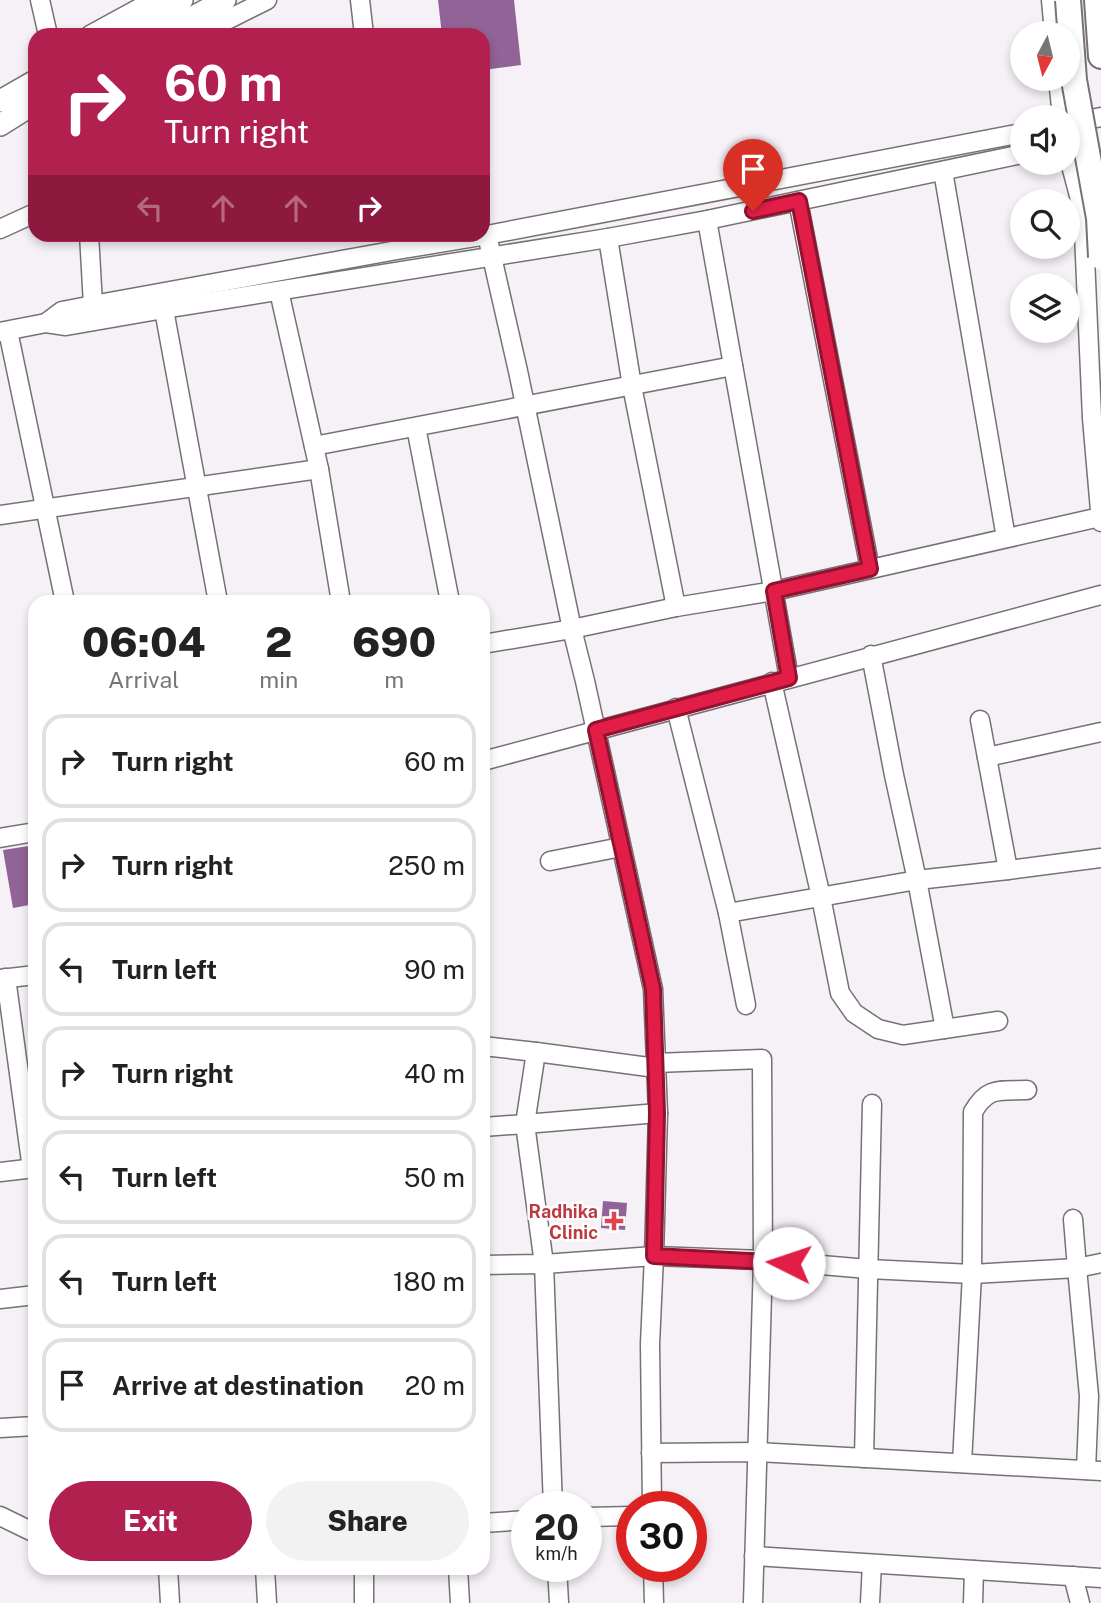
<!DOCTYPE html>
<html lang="en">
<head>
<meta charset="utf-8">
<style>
	:root { --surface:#fff; --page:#f2f2f2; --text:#222; --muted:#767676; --line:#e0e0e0; --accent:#b1204e }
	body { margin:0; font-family:"Public Sans",sans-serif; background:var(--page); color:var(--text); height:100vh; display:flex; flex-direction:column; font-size:26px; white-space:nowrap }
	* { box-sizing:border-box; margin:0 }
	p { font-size:23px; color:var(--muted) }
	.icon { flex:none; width:38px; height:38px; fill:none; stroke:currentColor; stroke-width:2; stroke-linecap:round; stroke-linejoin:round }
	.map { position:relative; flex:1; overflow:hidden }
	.drawer { position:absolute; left:28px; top:595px; width:462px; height:980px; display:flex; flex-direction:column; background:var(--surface); border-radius:21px; box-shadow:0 4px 10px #0003 }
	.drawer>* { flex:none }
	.top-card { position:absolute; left:28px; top:28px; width:462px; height:214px; border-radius:21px; box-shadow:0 4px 10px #0003; background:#b1204e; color:#fff; overflow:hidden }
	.needle { width:46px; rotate:187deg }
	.buttons { position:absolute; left:1010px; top:21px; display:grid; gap:14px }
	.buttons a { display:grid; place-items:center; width:70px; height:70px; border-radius:50%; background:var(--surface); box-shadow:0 4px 10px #0003; font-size:35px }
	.speed { position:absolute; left:511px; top:1491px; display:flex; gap:14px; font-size:35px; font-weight:700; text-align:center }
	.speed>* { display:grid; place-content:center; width:91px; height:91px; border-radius:50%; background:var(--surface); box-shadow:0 4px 10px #0003; line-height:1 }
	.speed small { font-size:18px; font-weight:400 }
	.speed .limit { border:10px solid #d22; background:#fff; color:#111 }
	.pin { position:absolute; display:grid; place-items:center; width:60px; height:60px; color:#fff; margin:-72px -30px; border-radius:50% 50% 50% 0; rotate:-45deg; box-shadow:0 0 7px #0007 }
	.pin .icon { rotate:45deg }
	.me { position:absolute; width:77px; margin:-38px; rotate:274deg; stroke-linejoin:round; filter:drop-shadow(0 0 5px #0008) }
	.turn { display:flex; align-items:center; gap:24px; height:147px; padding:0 21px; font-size:32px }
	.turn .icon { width:91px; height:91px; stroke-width:2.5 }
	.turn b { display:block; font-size:49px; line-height:60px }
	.lanes { display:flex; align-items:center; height:66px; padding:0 21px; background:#0003; justify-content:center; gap:35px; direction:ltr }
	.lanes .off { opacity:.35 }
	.eta { display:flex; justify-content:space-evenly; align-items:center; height:119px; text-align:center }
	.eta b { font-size:42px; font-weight:800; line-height:49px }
	.action { display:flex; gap:14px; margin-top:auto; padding:14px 21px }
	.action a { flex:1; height:80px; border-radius:42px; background:var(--accent); color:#fff; font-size:28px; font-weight:800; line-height:80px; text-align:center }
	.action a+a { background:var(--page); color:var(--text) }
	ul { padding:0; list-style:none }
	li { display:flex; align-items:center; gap:21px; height:94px; margin:0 14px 10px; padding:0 7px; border:4px solid var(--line); border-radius:21px }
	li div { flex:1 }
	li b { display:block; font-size:26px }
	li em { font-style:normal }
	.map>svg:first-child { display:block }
</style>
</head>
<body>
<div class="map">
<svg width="1101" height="1603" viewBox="0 0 1101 1603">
	<rect width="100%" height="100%" fill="#f6f0f7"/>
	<g fill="#916396">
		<path d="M 438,0 L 514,0 L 521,65 L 483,70 L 483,35 L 442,35 Z"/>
		<path d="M 35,845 L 35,904 L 13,908 L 3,850 Z"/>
		<path d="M 603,1201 L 627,1203 L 625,1230 L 601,1228 Z"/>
	</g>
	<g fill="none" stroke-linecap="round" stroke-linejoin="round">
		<g stroke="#777177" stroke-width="21">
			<g id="minor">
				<path d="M 40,0 L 48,35"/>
				<path d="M 360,0 L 364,35"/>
				<path d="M 1051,0 L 1054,33"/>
				<path d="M 90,35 L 154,0"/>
				<path d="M 197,35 L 267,0"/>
				<path d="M 1058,79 L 1062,117"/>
				<path d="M 1071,123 L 1101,117"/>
				<path d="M 1068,154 L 1083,211 L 1092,418 L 1101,522"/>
				<path d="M 943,171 L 1006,538"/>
				<path d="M 798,201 L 870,569"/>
				<path d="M 707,220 L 789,678"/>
				<path d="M 0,229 L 35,213"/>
				<path d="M 89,234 L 93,305"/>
				<path d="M 487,235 L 518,371 L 572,629 L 585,681 L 653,989 L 658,1113 L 654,1256 L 650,1344 L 652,1507"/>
				<path d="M 608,238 L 632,386 L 676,607"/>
				<path d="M 279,291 L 319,469 L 341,602"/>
				<path d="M 162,299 L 218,602"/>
				<path d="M 46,323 L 62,311 L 93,305 L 397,250 L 487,235 L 1022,133"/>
				<path d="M 8,331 L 65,602"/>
				<path d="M 0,332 L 46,323 L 66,326 L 164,309 L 608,238 L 707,220 L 1022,154"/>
				<path d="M 416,427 L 450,602"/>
				<path d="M 314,446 L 733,366"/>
				<path d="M 0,515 L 319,469"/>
				<path d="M 483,644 L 572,629 L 676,607 L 774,591 L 1100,517"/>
				<path d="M 772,682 L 821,897 L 840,993 L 854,1013 L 878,1029 L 903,1035 L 998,1021"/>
				<path d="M 676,708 L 728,913 L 917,880 L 894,775 L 871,655"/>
				<path d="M 980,720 L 1008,870"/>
				<path d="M 987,757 L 1101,732"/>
				<path d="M 483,761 L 1101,595"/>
				<path d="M 0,838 L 35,832"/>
				<path d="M 550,861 L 621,847"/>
				<path d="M 728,913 L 746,1005"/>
				<path d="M 6,978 L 32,1169"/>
				<path d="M 0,979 L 35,975"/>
				<path d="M 945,1029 L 917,880 L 1008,870 L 1101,858"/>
				<path d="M 483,1046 L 536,1052 L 525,1124 L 483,1127"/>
				<path d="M 536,1052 L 656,1068"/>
				<path d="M 655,1063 L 762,1059 L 763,1260 L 753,1603"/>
				<path d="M 0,1172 L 35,1168"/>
				<path d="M 1073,1219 L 1077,1268 L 1101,1263"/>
				<path d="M 483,1265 L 544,1264 L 654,1256 L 763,1260 L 868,1269 L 972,1274 L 1077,1268 L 1089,1396 L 1086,1470"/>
				<path d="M 0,1299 L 35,1295"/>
				<path d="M 0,1428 L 35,1426"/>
				<path d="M 651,1453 L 756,1452 L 1101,1471"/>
				<path d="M 864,1458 L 872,1104"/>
				<path d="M 962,1463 L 972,1274 L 973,1112 C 988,1086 1000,1091 1027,1090"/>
				<path d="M 553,1507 L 544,1264 L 525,1124 L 658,1113"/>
				<path d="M 0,1516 L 35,1533"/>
				<path d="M 586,1517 L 632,1516"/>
				<path d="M 483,1523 L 527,1520"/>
				<path d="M 754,1556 L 1101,1578"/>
				<path d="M 557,1566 L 559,1603"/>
				<path d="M 653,1566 L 654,1603"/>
				<path d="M 168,1568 L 170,1603"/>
				<path d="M 265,1568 L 267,1603"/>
				<path d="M 458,1568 L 460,1603"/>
				<path d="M 1073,1576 L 1080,1603"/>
				<path d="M 364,1603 L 364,1568"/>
				<path d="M 870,1603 L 872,1564"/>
				<path d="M 973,1603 L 974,1570"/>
			</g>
		</g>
		<g stroke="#777177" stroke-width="24">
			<g id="major">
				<path d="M 118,35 L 182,0"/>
				<path d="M 159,35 L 225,0"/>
				<path d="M 0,101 L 35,81"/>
				<path d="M 0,125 L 35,103"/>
			</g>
		</g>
		<g stroke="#777177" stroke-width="28">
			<path id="highway" d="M 1097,0 L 1101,56"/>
		</g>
		<use href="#minor" stroke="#fff" stroke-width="18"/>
		<use href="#major" stroke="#fff" stroke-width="21"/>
		<use href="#highway" stroke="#fff" stroke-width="24"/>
		<g stroke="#777177" stroke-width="28" stroke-linecap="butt">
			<path id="highway-bridge" d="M 1068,0 L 1074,80 L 1099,218 L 1101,257"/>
		</g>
		<use href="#highway-bridge" stroke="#fff" stroke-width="24"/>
	</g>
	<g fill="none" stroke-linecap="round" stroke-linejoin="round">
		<g stroke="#92132f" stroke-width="18">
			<path id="route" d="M 753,211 L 799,201 L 870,569 L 774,591 L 789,678 L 596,730 L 653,989 L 657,1113 L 654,1256 L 789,1263"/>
		</g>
		<use href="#route" stroke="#e11d48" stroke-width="12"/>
	</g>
	<path fill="#e0444e" stroke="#fff" stroke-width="2.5" d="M610.5 1210.5h7v7h7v7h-7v7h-7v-7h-7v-7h7z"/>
	<g text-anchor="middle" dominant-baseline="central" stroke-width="5" stroke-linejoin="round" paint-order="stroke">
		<g font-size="18" font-weight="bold" fill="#be3a42" stroke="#fff" text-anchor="end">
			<text x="598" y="1211">Radhika<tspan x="598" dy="21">Clinic</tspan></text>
		</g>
	</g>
</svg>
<div class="buttons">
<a><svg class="needle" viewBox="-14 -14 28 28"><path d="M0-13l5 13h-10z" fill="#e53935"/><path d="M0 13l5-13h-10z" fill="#767676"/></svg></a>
<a><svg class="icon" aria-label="sound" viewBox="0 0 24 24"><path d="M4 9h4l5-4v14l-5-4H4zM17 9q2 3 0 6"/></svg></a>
<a><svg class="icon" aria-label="search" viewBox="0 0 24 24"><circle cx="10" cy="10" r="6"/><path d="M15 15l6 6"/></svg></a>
<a><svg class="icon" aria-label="layers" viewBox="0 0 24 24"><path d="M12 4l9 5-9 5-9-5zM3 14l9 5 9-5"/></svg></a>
</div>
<div class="speed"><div>20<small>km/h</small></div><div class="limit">30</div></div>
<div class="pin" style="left:753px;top:211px;background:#d93025"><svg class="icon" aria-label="arrive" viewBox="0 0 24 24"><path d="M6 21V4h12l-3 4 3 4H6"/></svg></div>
<svg class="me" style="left:789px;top:1263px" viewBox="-20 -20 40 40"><circle r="19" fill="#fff"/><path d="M0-13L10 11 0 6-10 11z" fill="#e11d48"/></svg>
<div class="top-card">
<div class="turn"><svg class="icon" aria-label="right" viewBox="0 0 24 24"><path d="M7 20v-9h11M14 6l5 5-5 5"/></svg><div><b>60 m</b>Turn right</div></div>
<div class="lanes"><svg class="icon off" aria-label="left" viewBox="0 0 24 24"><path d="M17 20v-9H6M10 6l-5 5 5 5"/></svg><svg class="icon off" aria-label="ahead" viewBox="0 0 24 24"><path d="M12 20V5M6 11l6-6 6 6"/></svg><svg class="icon off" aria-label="ahead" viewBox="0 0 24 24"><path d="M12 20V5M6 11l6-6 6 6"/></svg><svg class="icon" aria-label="right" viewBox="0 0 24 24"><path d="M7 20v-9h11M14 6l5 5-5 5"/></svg></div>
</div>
<section class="drawer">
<div class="eta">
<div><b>06:04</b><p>Arrival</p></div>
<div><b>2</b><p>min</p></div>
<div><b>690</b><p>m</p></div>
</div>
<ul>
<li><svg class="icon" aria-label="right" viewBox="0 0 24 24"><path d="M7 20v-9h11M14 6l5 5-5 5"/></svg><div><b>Turn right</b></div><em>60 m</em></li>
<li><svg class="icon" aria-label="right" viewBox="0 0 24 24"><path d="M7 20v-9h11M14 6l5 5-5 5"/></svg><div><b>Turn right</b></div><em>250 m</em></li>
<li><svg class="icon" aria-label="left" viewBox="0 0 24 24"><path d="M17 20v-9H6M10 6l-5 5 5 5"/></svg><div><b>Turn left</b></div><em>90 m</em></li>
<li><svg class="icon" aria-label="right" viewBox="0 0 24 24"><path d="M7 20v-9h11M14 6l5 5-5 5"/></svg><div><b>Turn right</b></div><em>40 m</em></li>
<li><svg class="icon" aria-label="left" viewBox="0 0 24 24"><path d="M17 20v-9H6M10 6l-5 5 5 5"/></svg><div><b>Turn left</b></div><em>50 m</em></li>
<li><svg class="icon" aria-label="left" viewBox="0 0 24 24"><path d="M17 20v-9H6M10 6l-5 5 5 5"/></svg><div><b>Turn left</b></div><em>180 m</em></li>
<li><svg class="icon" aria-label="arrive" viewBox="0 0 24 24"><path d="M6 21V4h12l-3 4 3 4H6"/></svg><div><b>Arrive at destination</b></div><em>20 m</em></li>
</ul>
<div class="action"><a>Exit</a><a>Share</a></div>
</section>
</div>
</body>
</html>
